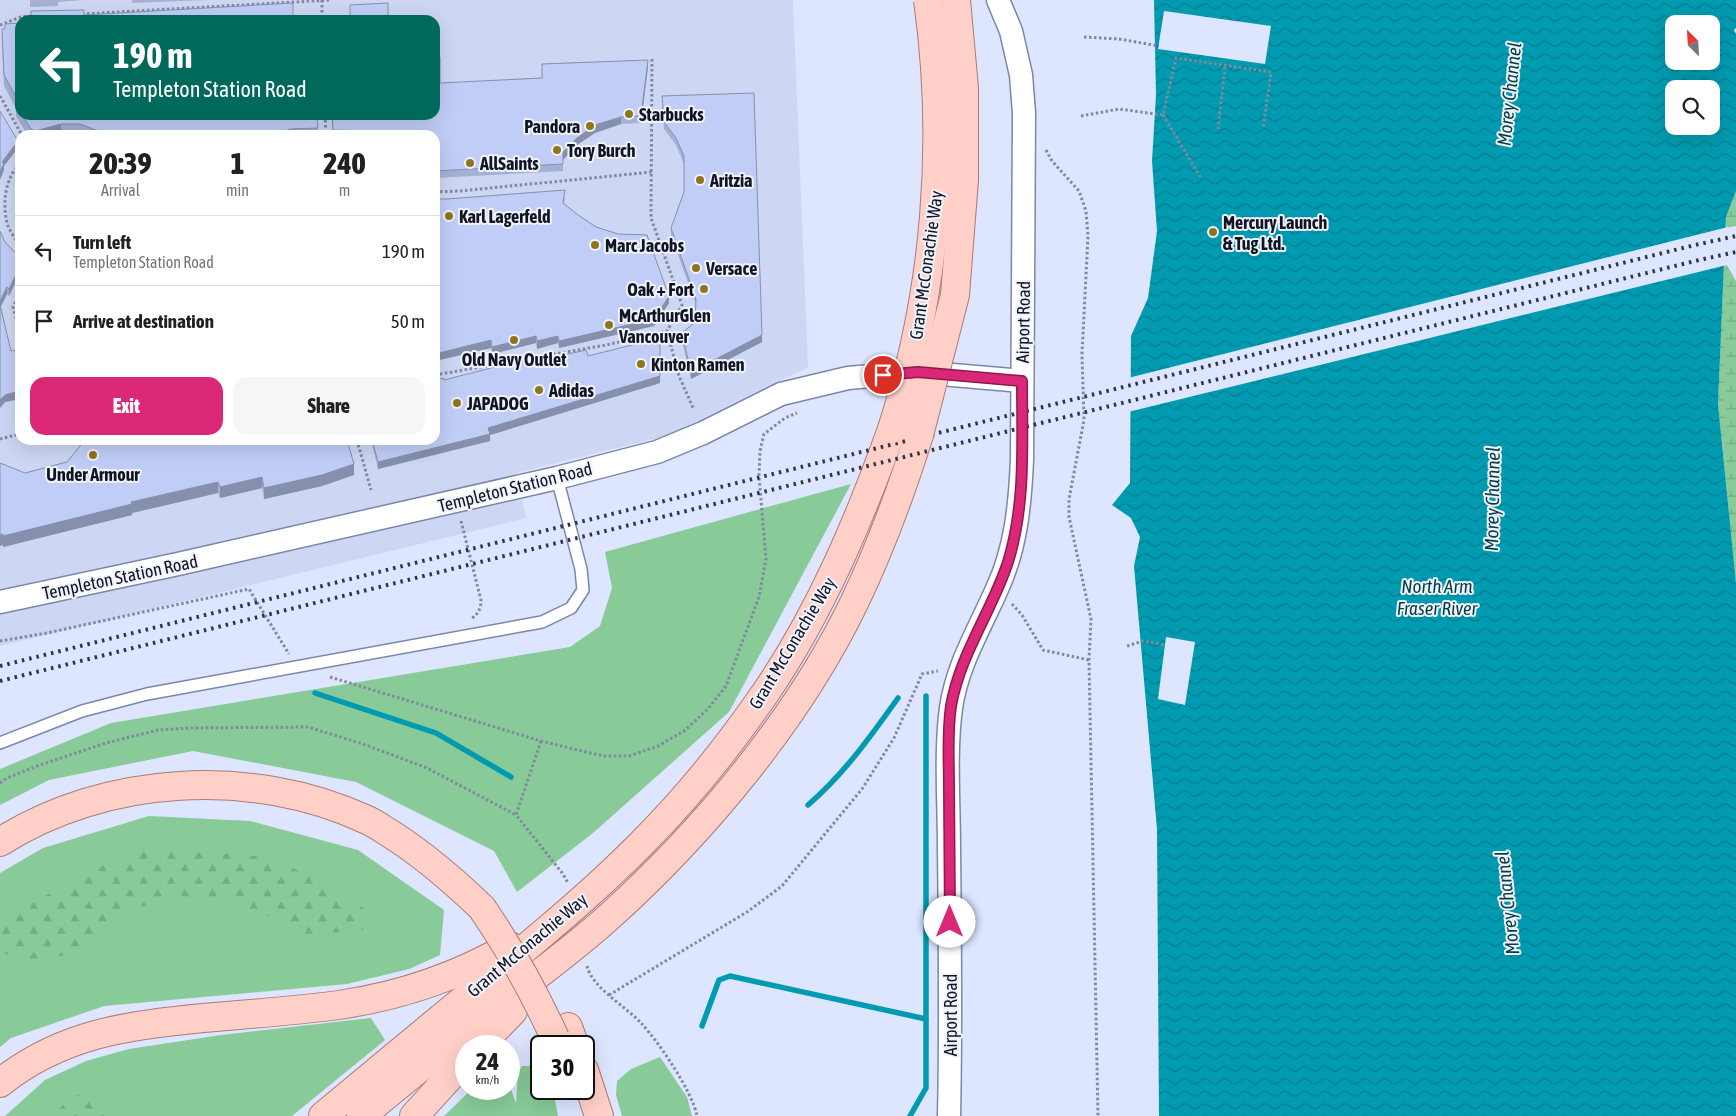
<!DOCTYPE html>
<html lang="en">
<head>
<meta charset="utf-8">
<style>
	:root { --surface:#fff; --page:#f6f6f6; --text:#202124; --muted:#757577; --line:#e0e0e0; --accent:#db2777 }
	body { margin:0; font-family:"Asap Condensed",sans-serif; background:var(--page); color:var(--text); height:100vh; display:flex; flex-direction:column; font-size:19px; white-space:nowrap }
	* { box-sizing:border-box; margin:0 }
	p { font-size:16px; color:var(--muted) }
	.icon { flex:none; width:28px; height:28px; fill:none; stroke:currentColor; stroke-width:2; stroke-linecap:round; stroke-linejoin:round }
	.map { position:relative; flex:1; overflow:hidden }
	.drawer { position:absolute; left:15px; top:130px; width:425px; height:315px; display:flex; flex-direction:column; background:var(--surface); border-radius:15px; box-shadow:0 5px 20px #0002 }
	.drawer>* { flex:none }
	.hud { position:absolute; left:15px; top:15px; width:425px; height:105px; border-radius:15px; box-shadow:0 5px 20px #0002; background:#00695c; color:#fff; overflow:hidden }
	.needle { width:32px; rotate:336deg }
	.buttons { position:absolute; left:1665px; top:15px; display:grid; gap:10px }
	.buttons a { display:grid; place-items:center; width:55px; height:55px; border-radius:10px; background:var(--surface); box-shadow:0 5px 20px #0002; font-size:25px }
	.speed { position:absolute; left:455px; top:1035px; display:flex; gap:10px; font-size:25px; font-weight:700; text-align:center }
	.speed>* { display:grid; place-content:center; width:65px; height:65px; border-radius:50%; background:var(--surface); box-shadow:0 5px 20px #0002; line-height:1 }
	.speed small { font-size:12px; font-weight:400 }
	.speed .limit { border:2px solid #111; border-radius:8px; background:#fff; color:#111 }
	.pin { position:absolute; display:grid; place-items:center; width:42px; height:42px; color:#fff; margin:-21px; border:2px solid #fff; border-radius:50%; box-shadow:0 1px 5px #0007 }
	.me { position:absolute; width:55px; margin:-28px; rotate:0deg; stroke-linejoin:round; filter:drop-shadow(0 0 4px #0008) }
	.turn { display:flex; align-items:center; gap:18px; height:105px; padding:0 15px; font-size:22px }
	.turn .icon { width:65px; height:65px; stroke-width:2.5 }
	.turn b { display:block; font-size:35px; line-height:42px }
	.eta { display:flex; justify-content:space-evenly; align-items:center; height:85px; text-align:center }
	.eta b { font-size:30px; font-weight:800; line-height:35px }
	.button { display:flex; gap:10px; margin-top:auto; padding:10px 15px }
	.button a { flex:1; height:58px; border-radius:15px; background:var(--accent); color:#fff; font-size:20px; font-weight:800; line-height:58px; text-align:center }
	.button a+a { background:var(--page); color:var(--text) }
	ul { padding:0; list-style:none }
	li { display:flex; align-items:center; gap:15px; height:70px; padding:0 15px; border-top:1px solid var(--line) }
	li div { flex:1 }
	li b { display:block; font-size:19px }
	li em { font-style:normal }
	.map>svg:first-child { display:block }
</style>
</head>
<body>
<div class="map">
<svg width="1736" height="1116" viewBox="0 0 1736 1116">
	<defs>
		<pattern id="forest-firs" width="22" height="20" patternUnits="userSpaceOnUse" patternTransform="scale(1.25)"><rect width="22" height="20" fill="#88ca98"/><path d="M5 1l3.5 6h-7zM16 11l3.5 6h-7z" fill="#74ad83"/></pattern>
		<pattern id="wetland-marsh" width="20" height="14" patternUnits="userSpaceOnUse" patternTransform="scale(1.25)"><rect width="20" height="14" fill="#88ca98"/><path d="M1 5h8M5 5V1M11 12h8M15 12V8" fill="none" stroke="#74ad83"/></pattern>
		<pattern id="water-waves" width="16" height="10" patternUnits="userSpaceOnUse" patternTransform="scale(1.25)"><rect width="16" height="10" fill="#009bb0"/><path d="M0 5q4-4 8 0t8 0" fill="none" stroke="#017d8f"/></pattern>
	</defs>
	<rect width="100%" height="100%" fill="#dde5ff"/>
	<path fill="#cdd6f3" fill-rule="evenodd" d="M 0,0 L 793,0 L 808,367 L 669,435 L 516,473 L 526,518 L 0,646 ZM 20,20 L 435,20 L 435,115 L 20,115 ZM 20,135 L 435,135 L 435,440 L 20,440 Z"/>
	<g fill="#88ca98">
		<path d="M 851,484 L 729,712 L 593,833 L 517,892 L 494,851 L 356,782 L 193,751 L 49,780 L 0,805 L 0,769 L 111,723 L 570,647 L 600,626 L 612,588 L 605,552 Z"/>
		<path d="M 149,816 L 250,821 L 358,850 L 444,910 L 440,955 L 409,969 L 347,984 L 104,1006 L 11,1038 L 0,1047 L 0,873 L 43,848 Z"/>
		<path d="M 371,1018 L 385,1040 L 292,1116 L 5,1116 L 45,1080 L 86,1061 L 129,1049 L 221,1035 Z"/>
		<path d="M 660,1057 L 687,1097 L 692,1116 L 622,1116 L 616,1095 L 617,1081 L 631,1069 Z"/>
		<path d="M 522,1066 L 541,1066 L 541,1089 L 553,1089 L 558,1116 L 444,1116 L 472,1089 L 509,1089 L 509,1084 L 516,1103 L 518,1073 Z"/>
	</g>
	<g fill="url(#forest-firs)">
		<path d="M 163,849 L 257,856 L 286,865 L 324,883 L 368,911 L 363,930 L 309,935 L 264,914 L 231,902 L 193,898 L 128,909 L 106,932 L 81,947 L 62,956 L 28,959 L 0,953 L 0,928 L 6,917 L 109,862 L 136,852 Z"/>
		<path d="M 87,1088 L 104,1098 L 118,1116 L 49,1116 Z"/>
	</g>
	<g fill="url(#wetland-marsh)">
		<path d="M 1736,191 L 1736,226 L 1726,228 L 1726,217 Z"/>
		<path d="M 1724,260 L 1736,281 L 1736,583 L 1718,404 Z"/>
	</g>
	<path fill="url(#water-waves)" fill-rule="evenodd" d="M 1154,0 L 1736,0 L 1736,28 L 1734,30 L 1736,34 L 1736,191 L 1726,217 L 1718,404 L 1736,583 L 1736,1116 L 1159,1116 L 1157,829 L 1134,566 L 1140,537 L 1131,518 L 1112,505 L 1130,483 L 1131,336 L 1148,298 L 1157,231 L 1152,161 L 1156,95 ZM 1674,24 L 1711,24 L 1711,61 L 1674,61 ZM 1674,89 L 1711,89 L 1711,126 L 1674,126 Z"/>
	<g fill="#dde5ff">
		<path d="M 1164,11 L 1271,26 L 1265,64 L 1158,49 Z"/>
		<path d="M 1728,227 L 1727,265 L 1128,412 L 1128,378 Z"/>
		<path d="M 1166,637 L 1195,642 L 1185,705 L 1158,699 Z"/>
	</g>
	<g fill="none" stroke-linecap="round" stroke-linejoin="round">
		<g stroke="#009bb0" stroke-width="5.5">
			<path d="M 315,693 L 436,733 L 511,777"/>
			<path d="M 808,805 C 844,774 871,736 898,698"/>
			<path d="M 702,1026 L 719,980 L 730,976 L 926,1019"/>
			<path d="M 910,1116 L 926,1088 L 926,696"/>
		</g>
		<g stroke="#7b86ad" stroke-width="14">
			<path id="lane" d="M 0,743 L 82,711 L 147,694 L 542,622 L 571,608 L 583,590 L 581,569 L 557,478"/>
		</g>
		<g stroke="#7b86ad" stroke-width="25">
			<g id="street">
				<path d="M 0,602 L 178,564 L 557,478 L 657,452 L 703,433 L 781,394 L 848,378 L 918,372 L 1022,381"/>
				<path d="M 949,1116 C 951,1027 950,937 949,848 C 949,803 945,752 951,708 C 957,665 980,628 997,589 C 1016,548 1020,505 1022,460 L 1024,113 L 1021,75 L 1011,31 L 998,0"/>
			</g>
		</g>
		<g stroke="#ac7a75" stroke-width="30">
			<g id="primary">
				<path d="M 0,842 C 105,775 252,767 365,819 C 375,823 384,830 394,836 C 426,857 454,881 482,908"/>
				<path d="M 568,1027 L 575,1046"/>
				<path d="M 479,1046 L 513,1011"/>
				<path d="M 584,1070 L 599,1116"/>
				<path d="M 0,1083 C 61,1034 128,1025 203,1018 C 248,1014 294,1011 339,1005 C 399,996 457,977 510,946"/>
				<path d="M 323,1116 C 375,1073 426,1030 478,988 C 534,941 591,895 642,843 C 688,797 729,746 766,692 C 821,611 859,521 892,429"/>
				<path d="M 361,1116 C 405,1080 449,1043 495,1008 C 534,977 574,949 611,915 C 705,830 799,717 854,603 C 880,549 901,492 919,435"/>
				<path d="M 414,1116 L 466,1059"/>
			</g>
		</g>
		<g stroke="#82889d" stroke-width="3" stroke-dasharray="2.5 2.5" stroke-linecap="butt">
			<path d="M 322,0 L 322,20"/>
			<path d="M 82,14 L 331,0"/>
			<path d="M 0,25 L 21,17 L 33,16"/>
			<path d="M 1084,37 L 1119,39 L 1159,46"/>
			<path d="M 652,59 L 651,218 L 682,305 L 667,331 L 679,376 L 694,410"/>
			<path d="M 0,96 L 22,135"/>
			<path d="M 325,115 L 326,135"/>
			<path d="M 1163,115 L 1201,178"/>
			<path d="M 1081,116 L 1119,109 L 1163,115 L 1176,58 L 1271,72 L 1263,129"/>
			<path d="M 1218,129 L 1225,66"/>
			<path d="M 1046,150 L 1052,161 L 1079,191 L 1086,211 L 1088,236 L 1082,354 L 1084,420 L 1069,499 L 1069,517 L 1091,619 L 1089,660 L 1098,1116"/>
			<path d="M 20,164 C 4,179 2,206 8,226 C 11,233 16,240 20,246"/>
			<path d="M 435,192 L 460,191 L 652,172"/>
			<path d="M 20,293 L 13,307 L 20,334"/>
			<path d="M 435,375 L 606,345 L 667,331"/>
			<path d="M 0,439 L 20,434"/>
			<path d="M 60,440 L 61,440"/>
			<path d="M 357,440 L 371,490"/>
			<path d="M 461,521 L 481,600 C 481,609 478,614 471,619"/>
			<path d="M 1012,604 L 1022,615 L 1043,650 L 1089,660"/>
			<path d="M 0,641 L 47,633 L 249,589 L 289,654"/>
			<path d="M 1127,646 L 1143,641 L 1165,645"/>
			<path d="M 330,677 L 541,741 L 603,756 L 629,756 L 658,746 L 684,731 L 707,710 L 726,686 L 759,597 L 766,559 L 759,476 L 760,451 L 764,434 L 785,418 L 797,413"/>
			<path d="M 541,741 L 516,815 L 563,874 L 568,883"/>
			<path d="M 0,783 L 7,778 L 37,766 L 106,743 L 158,730 L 190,728 L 308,727 L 363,744 L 427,768 L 516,815"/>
			<path d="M 587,966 C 592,988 627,1007 642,1024 C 660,1044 692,1091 697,1116"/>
			<path d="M 609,995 L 747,912 L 782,886 L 862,789 L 894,738 L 922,674 L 938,671"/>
		</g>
		<use href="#lane" stroke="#fff" stroke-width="11"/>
		<use href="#street" stroke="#fff" stroke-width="22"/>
		<use href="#primary" stroke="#ffd0c7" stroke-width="28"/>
		<g stroke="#303545" stroke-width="4" stroke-dasharray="2.5 5" stroke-linecap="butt">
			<path d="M 0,666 L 1695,245 L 1736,236"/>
			<path d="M 0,681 L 1699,260 L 1736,252"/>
		</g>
		<g stroke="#ac7a75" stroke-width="30" stroke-linecap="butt">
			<g id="primary-bridge">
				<path d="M 892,429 C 936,292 948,143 928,0"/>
				<path d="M 919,435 L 955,295 L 964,180 L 964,88 L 956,0"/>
				<path d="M 482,908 C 510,949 534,992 555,1038"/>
			</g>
		</g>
		<use href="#primary-bridge" stroke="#ffd0c7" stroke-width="28"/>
	</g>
	<g fill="#a5b0d4">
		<path d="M 30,0 L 83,0 L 58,2 L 58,6 L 30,7 Z"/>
		<path d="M 132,0 L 208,0 L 132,3 Z"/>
		<path d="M 20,23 L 20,115 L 317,115 L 318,135 L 28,135 L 16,117 L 16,108 L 4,86 L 2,40 L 5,29 Z"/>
		<path d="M 648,67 L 641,123 L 621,124 L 595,133 L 577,145 L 563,160 L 563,171 L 435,178 L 435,135 L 333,135 L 332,115 L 440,83 L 542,78 Z"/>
		<path d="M 662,96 L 762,342 L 691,379 L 682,341 L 682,333 L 695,322 L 696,305 L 671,235 L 671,228 L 684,192 L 684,164 L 676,145 L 664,129 Z"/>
		<path d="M 565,198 L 564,203 L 669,303 L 654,326 L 559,348 L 558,343 L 537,349 L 536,343 L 492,354 L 491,348 L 435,361 L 435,199 Z"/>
		<path d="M 0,231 L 5,242 L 20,258 L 20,273 L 9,296 L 7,294 L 1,307 L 11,351 L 20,372 L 20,399 L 5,402 L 0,408 Z"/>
		<path d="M 588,356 L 660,383 L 490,435 L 490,441 L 378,469 L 371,440 L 435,440 L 444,380 L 523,364 Z"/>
		<path d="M 82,440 L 347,440 L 354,475 L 322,486 L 264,499 L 262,488 L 220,498 L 218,493 L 132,513 L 132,515 L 3,547 L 0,463 L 25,473 L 67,462 L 82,443 Z"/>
	</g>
	<g fill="#8690ac">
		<path d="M 648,60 L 648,67 L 641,123 L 641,116 Z"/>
		<path d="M 621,117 L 621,124 L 595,133 L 577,145 L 563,160 L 563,152 L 577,138 L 595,125 Z"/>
		<path d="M 61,124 L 61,135 L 35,135 L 35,131 Z"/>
		<path d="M 290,129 L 290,135 L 277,135 Z"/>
		<path d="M 18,141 L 18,148 L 4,166 L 4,170 L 0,180 L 0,172 L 2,162 Z"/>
		<path d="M 20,266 L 20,273 L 9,296 L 9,289 Z"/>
		<path d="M 7,287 L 7,294 L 0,308 L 0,301 Z"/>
		<path d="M 669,296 L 669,303 L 654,326 L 559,348 L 559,341 Z"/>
		<path d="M 762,335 L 762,342 L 691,379 L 691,372 Z"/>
		<path d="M 536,336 L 536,343 L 492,354 L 492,347 Z"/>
		<path d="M 558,336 L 558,343 L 537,349 L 537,341 Z"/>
		<path d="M 660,338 L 660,383 L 490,435 L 490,441 L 378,469 L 378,462 L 488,428 Z"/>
		<path d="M 491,340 L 491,348 L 435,361 L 435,354 Z"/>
		<path d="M 20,391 L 20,399 L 5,402 L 0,408 L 0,400 L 5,395 Z"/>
		<path d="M 354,464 L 354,475 L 322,486 L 264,499 L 264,488 Z"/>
		<path d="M 262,477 L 262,488 L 220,498 L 220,487 Z"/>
		<path d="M 218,482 L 218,493 L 132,513 L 132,515 L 3,547 L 3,536 L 131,502 Z"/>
		<path d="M 3,534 L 3,545 L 0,546 L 0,535 Z"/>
	</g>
	<g fill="#c0cdf6" stroke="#8690ac">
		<path d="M 293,3 L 293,20 L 315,20 L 31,20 L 31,11 L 84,10 L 84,15 Z"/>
		<path d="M 388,3 L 388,20 L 350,20 L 350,5 Z"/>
		<path d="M 20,23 L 20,112 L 16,106 L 20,104 L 4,75 L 2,29 L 5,29 L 5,24 Z"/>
		<path d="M 440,57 L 440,83 L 542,78 L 542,64 L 648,60 L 641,116 L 621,117 L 595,125 L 577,138 L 563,152 L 563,164 L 435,171 L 435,135 L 375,135 L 365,131 L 333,130 L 332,115 L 435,115 L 435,58 Z"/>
		<path d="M 754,93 L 762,335 L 691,372 L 682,333 L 695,322 L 696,299 L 671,228 L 684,192 L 684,156 L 676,138 L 664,122 L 662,96 Z"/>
		<path d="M 0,111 L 18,141 L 2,162 L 4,163 L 0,172 Z"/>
		<path d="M 22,115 L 317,115 L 318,128 L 290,129 L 277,135 L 105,135 L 101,132 L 80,124 L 61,124 L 35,131 L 31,129 Z"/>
		<path d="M 565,190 L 563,203 L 578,215 L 596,227 L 618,234 L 647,235 L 669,296 L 654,319 L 559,341 L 558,336 L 537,341 L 536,336 L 492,347 L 491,340 L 435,354 L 435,199 L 447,199 Z"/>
		<path d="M 0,231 L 5,242 L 20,258 L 20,266 L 9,289 L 7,287 L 0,301 Z"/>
		<path d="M 0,305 L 11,351 L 15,350 L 20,372 L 20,391 L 5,395 L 0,400 Z"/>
		<path d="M 660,338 L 660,376 L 488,428 L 490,434 L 378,462 L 372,440 L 435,440 L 435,380 L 443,378 L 444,380 L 522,360 L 523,364 L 586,350 L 588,356 Z"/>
		<path d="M 84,440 L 347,440 L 354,464 L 322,475 L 264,488 L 262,477 L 220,487 L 218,482 L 131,502 L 132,504 L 3,536 L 3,534 L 0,535 L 0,463 L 25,473 L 67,462 L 84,441 Z"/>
	</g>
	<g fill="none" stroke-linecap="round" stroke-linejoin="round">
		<g stroke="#8e194d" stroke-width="12">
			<path id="route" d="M 883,375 L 918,372 L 1022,381 C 1022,441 1026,504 1008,562 C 992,611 960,654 951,706 C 947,732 949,760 949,786 C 949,831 950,877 950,922"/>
		</g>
		<use href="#route" stroke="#db2777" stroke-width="9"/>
	</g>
	<g fill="#8f7419" stroke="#f0f3fc" stroke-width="2">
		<circle cx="629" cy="114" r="5"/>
		<circle cx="590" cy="126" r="5"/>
		<circle cx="557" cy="150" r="5"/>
		<circle cx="470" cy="163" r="5"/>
		<circle cx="700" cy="180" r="5"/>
		<circle cx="449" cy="216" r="5"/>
		<circle cx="1213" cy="232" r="5"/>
		<circle cx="595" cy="245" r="5"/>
		<circle cx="696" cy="268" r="5"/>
		<circle cx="704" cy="289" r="5"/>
		<circle cx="609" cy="325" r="5"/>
		<circle cx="514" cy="340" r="5"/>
		<circle cx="641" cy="364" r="5"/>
		<circle cx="539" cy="390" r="5"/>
		<circle cx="457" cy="403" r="5"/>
		<circle cx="93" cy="455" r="5"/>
	</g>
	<g text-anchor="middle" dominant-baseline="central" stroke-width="4" stroke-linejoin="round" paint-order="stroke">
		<g font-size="18" font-weight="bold" fill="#111523" stroke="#f0f3fc" text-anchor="start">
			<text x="639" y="114">Starbucks</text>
			<text x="580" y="126" text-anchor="end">Pandora</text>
			<text x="567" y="150">Tory Burch</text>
			<text x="480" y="163">AllSaints</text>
			<text x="710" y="180">Aritzia</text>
			<text x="459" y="216">Karl Lagerfeld</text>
			<text x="1223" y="222">Mercury Launch<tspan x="1223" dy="21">&amp; Tug Ltd.</tspan></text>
			<text x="605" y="245">Marc Jacobs</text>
			<text x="706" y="268">Versace</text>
			<text x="694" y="289" text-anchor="end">Oak + Fort</text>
			<text x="619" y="315">McArthurGlen<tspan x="619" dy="21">Vancouver</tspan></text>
			<text x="514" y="359" text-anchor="middle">Old Navy Outlet</text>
			<text x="651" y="364">Kinton Ramen</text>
			<text x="549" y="390">Adidas</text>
			<text x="467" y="403">JAPADOG</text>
			<text x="93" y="474" text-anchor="middle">Under Armour</text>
		</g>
		<g font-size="18" fill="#111523" stroke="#f0f3fc">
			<text transform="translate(926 265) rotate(-82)">Grant McConachie Way</text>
			<text transform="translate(1023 322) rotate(-89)">Airport Road</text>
			<text transform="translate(515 487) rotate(-14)">Templeton Station Road</text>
			<text transform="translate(120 577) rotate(-12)">Templeton Station Road</text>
			<text transform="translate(792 643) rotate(-59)">Grant McConachie Way</text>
			<text transform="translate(527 945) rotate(-40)">Grant McConachie Way</text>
			<text transform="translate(950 1015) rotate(-90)">Airport Road</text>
		</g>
		<g font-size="19" font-style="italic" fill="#033d46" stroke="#f0f3fc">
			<text transform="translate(1509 94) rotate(-84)">Morey Channel</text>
			<text transform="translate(1492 499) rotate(-89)">Morey Channel</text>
			<text x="1437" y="586">North Arm<tspan x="1437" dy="22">Fraser River</tspan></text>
			<text transform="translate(1507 903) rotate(-96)">Morey Channel</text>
		</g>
	</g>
</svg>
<div class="buttons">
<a><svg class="needle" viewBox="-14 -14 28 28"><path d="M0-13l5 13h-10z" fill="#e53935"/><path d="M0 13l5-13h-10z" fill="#757577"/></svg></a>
<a><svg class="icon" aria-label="search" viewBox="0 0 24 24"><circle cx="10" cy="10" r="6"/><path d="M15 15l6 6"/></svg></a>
</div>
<div class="speed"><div>24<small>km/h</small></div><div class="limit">30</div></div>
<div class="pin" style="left:883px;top:375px;background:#d93025"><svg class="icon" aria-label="arrive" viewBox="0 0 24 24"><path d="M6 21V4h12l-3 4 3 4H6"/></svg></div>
<svg class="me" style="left:950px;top:922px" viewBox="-20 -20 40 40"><circle r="19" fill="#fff"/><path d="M0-13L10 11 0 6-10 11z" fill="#db2777"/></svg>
<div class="hud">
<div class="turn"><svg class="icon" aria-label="left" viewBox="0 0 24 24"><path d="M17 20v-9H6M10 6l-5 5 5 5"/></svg><div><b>190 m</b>Templeton Station Road</div></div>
</div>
<section class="drawer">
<div class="eta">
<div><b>20:39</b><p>Arrival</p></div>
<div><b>1</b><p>min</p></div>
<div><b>240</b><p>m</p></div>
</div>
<ul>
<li><svg class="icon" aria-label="left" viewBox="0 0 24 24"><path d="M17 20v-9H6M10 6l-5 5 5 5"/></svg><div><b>Turn left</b><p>Templeton Station Road</p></div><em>190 m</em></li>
<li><svg class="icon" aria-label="arrive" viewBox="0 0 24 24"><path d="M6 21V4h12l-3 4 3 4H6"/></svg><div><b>Arrive at destination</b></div><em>50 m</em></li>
</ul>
<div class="button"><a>Exit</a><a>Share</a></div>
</section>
</div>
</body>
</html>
